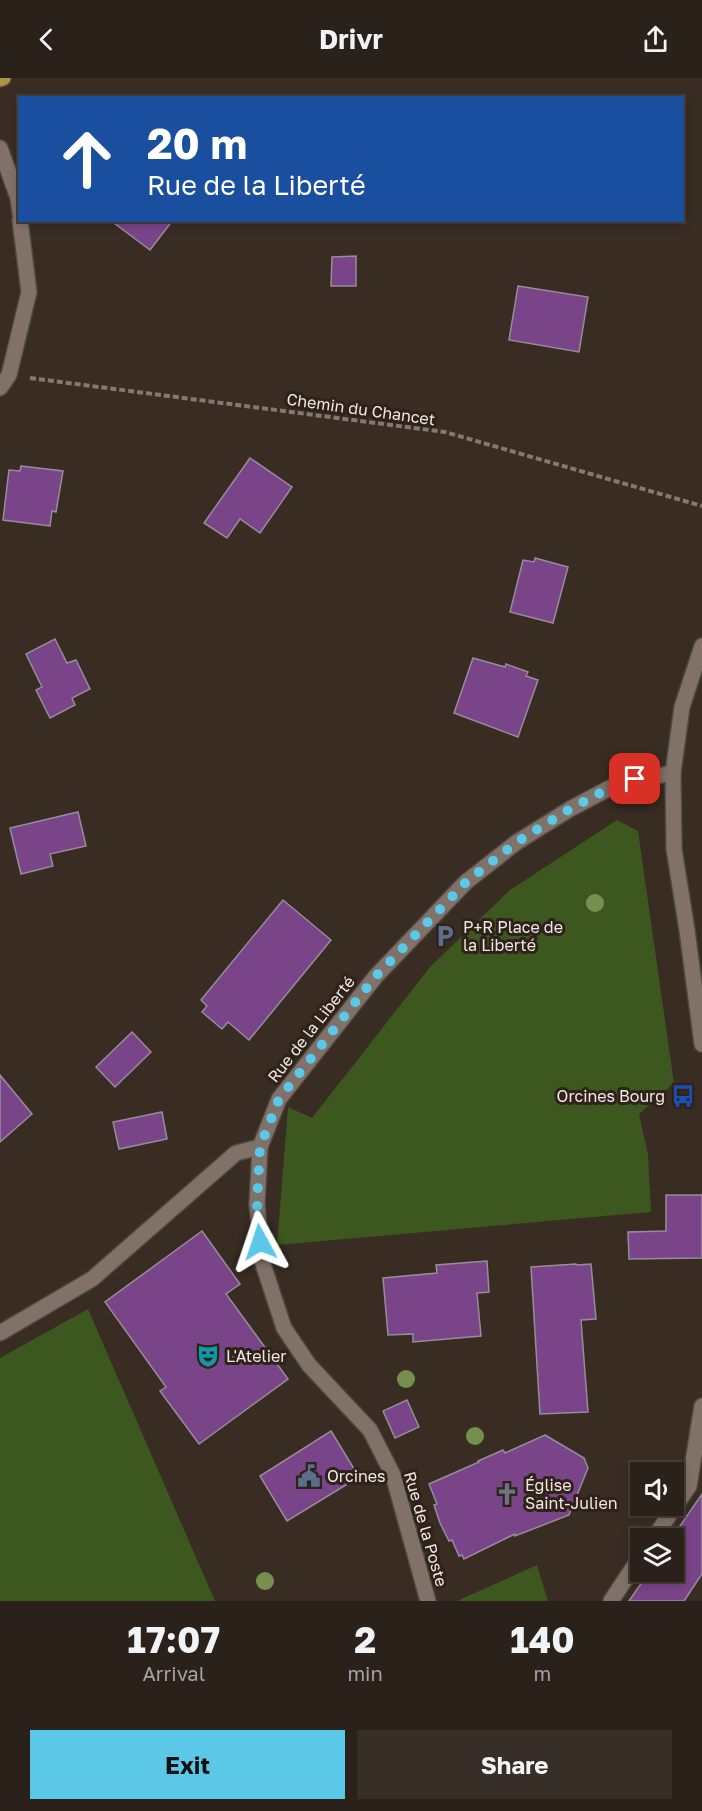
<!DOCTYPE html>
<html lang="en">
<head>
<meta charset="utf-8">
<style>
	:root { --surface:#2a211a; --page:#362e27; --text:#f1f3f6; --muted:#a5a3a2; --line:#463e39; --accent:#5ac8e6 }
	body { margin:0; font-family:"Golos Text",sans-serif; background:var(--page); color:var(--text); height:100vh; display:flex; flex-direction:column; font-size:22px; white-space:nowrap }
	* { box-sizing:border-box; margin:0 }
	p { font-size:20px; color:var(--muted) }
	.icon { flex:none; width:33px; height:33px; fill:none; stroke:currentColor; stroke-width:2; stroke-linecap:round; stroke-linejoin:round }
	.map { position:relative; height:1523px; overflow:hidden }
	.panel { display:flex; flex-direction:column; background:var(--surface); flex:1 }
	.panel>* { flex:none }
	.hud { position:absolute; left:18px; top:18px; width:666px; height:126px; border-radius:0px; box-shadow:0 3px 9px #0003,0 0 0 2px var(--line); background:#1a4fa0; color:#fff; overflow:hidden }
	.fabs { position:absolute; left:630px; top:1384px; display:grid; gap:12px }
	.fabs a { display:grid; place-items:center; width:54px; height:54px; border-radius:0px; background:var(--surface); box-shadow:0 3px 9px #0003,0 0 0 2px var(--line); font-size:30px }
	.pin { position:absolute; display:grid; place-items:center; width:51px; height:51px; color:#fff; margin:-26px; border-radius:12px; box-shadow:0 3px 9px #0006 }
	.me { position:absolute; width:66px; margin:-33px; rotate:355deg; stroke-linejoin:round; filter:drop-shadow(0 0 4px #0008) }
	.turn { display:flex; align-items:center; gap:21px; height:126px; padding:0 30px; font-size:27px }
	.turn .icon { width:78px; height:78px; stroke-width:2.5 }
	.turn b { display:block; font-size:42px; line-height:51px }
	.eta { display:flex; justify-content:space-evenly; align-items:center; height:102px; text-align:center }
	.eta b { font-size:36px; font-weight:700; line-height:42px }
	.action { display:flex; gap:12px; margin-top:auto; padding:12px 30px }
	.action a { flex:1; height:69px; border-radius:0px; background:var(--accent); color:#111; font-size:24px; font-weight:700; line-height:69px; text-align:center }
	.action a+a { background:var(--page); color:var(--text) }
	header { display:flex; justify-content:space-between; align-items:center; height:78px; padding:0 30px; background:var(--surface); font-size:27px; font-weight:700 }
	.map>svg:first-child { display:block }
</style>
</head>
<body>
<header><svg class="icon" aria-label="back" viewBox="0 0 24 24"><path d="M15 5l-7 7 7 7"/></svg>Drivr<svg class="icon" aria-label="share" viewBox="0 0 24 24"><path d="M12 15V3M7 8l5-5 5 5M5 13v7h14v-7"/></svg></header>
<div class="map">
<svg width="702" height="1523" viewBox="0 0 702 1523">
	<rect width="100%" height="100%" fill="#382c23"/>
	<g fill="#3c581e">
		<path d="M 617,742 L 638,753 L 674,1005 L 639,1036 L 648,1077 L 651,1134 L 277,1167 L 288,1029 L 312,1040 L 430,889 L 510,812 Z"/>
		<path d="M 88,1231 L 215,1523 L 0,1523 L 0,1280 Z"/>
		<path d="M 537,1487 L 548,1523 L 457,1523 Z"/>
	</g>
	<g fill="#794488" stroke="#978c9a" stroke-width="1.5">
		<path d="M 110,142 L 173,142 L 150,172 Z"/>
		<path d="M 356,178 L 356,208 L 331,208 L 332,179 Z"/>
		<path d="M 518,208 L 588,219 L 579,274 L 509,262 Z"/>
		<path d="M 250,380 L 292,409 L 260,455 L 240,441 L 227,460 L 204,445 Z"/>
		<path d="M 21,388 L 63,393 L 56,434 L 52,433 L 50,448 L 3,442 L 9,392 L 20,393 Z"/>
		<path d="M 535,480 L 568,489 L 553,545 L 510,534 L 523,482 L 534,484 Z"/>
		<path d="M 55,561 L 67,585 L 76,582 L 90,611 L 72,620 L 75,627 L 50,640 L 36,612 L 42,609 L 26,576 Z"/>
		<path d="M 473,580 L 505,589 L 506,586 L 528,594 L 526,598 L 538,602 L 518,659 L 454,635 Z"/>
		<path d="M 78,734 L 86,768 L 50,776 L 53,788 L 21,796 L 10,750 Z"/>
		<path d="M 283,822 L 331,862 L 249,962 L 228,944 L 222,951 L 202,934 L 207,928 L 201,922 Z"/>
		<path d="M 132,954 L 151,974 L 115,1009 L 96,989 Z"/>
		<path d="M 0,997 L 32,1036 L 0,1064 Z"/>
		<path d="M 162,1034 L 167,1061 L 119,1071 L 113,1044 Z"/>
		<path d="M 666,1117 L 702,1117 L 702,1180 L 629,1181 L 628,1154 L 666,1153 Z"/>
		<path d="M 202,1153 L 240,1206 L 226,1216 L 288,1301 L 199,1366 L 160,1313 L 166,1309 L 105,1224 Z"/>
		<path d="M 487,1183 L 489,1214 L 477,1215 L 481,1258 L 413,1264 L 413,1256 L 388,1257 L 383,1200 L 437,1195 L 436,1187 Z"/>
		<path d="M 576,1186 L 577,1187 L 591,1186 L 596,1241 L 581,1242 L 588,1334 L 540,1336 L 531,1189 Z"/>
		<path d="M 407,1322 L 419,1349 L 395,1360 L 383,1333 Z"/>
		<path d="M 331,1353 L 359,1399 L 287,1443 L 260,1398 Z"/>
		<path d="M 545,1357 L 584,1380 L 588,1390 L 569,1437 L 515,1458 L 515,1456 L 464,1481 L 462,1477 L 459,1478 L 452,1462 L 449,1463 L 440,1445 L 434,1427 L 437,1426 L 429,1406 L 479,1384 L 478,1383 L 503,1372 L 505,1375 Z"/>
		<path d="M 702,1416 L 702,1496 L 684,1523 L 629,1523 L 649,1494 L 674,1494 L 674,1461 L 671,1461 Z"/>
	</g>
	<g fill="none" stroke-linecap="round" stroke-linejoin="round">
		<g stroke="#514740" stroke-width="18">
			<g id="street">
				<path d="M 0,70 L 18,120 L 20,135"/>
				<path d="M 0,310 L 9,297 L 29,214 L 20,142"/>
				<path d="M 0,1255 L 92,1201 L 236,1075 L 260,1069"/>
				<path d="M 653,1461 L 689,1408 L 702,1328"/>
				<path d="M 428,1523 L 393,1397 L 370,1352 L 309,1287 L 284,1250 L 262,1183 L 257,1126 L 260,1069 L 279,1021 L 376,898 L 466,804 L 517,764 L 570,731 L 619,705 L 673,695"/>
				<path d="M 611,1523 L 640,1479"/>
			</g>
		</g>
		<g stroke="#514740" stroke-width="18">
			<path id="secondary" d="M 702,568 L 682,629 L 673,695 L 674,771 L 687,852 L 702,966"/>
		</g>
		<g stroke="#514740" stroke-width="18">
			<path id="primary" d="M 0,1 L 3,0"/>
		</g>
		<path stroke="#847972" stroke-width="4" stroke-dasharray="6 3" stroke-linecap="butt" d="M 30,300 L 445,354 L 702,428"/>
		<use href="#street" stroke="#807268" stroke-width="15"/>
		<use href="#secondary" stroke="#807268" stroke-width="15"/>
		<use href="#primary" stroke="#ad9545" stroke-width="15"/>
	</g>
	<g fill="#768f4f">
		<circle cx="595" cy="825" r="9"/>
		<circle cx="406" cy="1301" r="9"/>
		<circle cx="475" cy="1358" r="9"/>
		<circle cx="265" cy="1503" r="9"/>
	</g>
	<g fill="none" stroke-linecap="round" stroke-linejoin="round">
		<path stroke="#5ac8e6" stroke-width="10" stroke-dasharray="0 18" d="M 260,1164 L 257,1126 L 260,1069 L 279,1021 L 376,898 L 466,804 L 517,764 L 570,731 L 619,705 L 635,701"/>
	</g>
	<defs>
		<g id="parking-bare" transform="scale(1.8)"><path d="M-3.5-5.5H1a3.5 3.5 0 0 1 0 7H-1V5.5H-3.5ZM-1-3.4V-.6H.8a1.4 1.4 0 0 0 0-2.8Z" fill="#5c6f8a" stroke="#2e221a" stroke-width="2.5" paint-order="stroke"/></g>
		<g id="bus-bare" transform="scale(1.8)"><path d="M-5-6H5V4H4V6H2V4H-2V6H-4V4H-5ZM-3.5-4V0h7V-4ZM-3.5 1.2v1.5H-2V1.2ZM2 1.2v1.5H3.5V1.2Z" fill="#1a4fb4" stroke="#2e221a" stroke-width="2.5" paint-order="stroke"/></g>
		<g id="theatre-bare" transform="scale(1.8)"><path d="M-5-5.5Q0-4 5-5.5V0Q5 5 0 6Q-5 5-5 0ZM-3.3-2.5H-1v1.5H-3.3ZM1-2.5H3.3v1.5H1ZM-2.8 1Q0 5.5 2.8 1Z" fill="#0f9aa8" stroke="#2e221a" stroke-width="2.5" paint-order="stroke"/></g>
		<g id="civic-bare" transform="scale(1.8)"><path d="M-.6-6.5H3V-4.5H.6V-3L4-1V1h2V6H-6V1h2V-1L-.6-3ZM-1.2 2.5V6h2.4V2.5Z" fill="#5c6f8a" stroke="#2e221a" stroke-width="2.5" paint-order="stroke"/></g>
		<g id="church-bare" transform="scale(1.8)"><path d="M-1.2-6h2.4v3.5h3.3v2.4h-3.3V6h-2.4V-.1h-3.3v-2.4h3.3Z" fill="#6b7280" stroke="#2e221a" stroke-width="2.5" paint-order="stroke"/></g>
	</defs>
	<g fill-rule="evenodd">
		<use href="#parking-bare" x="445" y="858"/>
		<use href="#bus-bare" x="683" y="1018"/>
		<use href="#theatre-bare" x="208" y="1278"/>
		<use href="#civic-bare" x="309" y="1398"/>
		<use href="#church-bare" x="507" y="1416"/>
	</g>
	<g text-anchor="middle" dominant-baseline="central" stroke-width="6" stroke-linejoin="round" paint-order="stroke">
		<g font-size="16" fill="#f1e8e3" stroke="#2e221a">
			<text transform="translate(361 331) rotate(8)">Chemin du Chancet</text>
			<text transform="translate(311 951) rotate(-52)">Rue de la Liberté</text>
			<text transform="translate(426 1451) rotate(74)">Rue de la Poste</text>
		</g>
		<g font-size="16" fill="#f1e8e3" stroke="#2e221a" text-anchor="start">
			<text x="463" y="849">P+R Place de<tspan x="463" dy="18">la Liberté</tspan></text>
			<text x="665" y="1018" text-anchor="end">Orcines Bourg</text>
			<text x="226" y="1278">L'Atelier</text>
			<text x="327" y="1398">Orcines</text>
			<text x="525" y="1407">Église<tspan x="525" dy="18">Saint-Julien</tspan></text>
		</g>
	</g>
</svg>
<div class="fabs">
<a><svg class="icon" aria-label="sound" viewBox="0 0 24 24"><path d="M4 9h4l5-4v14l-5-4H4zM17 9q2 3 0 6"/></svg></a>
<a><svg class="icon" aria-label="layers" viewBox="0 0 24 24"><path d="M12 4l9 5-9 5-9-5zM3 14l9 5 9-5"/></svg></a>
</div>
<div class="pin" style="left:635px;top:701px;background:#d93025"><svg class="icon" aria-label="arrive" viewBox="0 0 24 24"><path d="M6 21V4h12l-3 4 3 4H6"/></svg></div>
<svg class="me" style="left:260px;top:1164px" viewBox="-20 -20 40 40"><path d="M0-17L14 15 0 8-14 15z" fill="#5ac8e6" stroke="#fff" stroke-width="4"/></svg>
<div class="hud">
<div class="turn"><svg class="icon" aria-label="ahead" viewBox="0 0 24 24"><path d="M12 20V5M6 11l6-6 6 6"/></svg><div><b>20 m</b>Rue de la Liberté</div></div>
</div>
</div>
<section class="panel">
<div class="eta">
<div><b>17:07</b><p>Arrival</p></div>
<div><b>2</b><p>min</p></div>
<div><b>140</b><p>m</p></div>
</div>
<div class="action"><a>Exit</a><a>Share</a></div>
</section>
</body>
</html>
